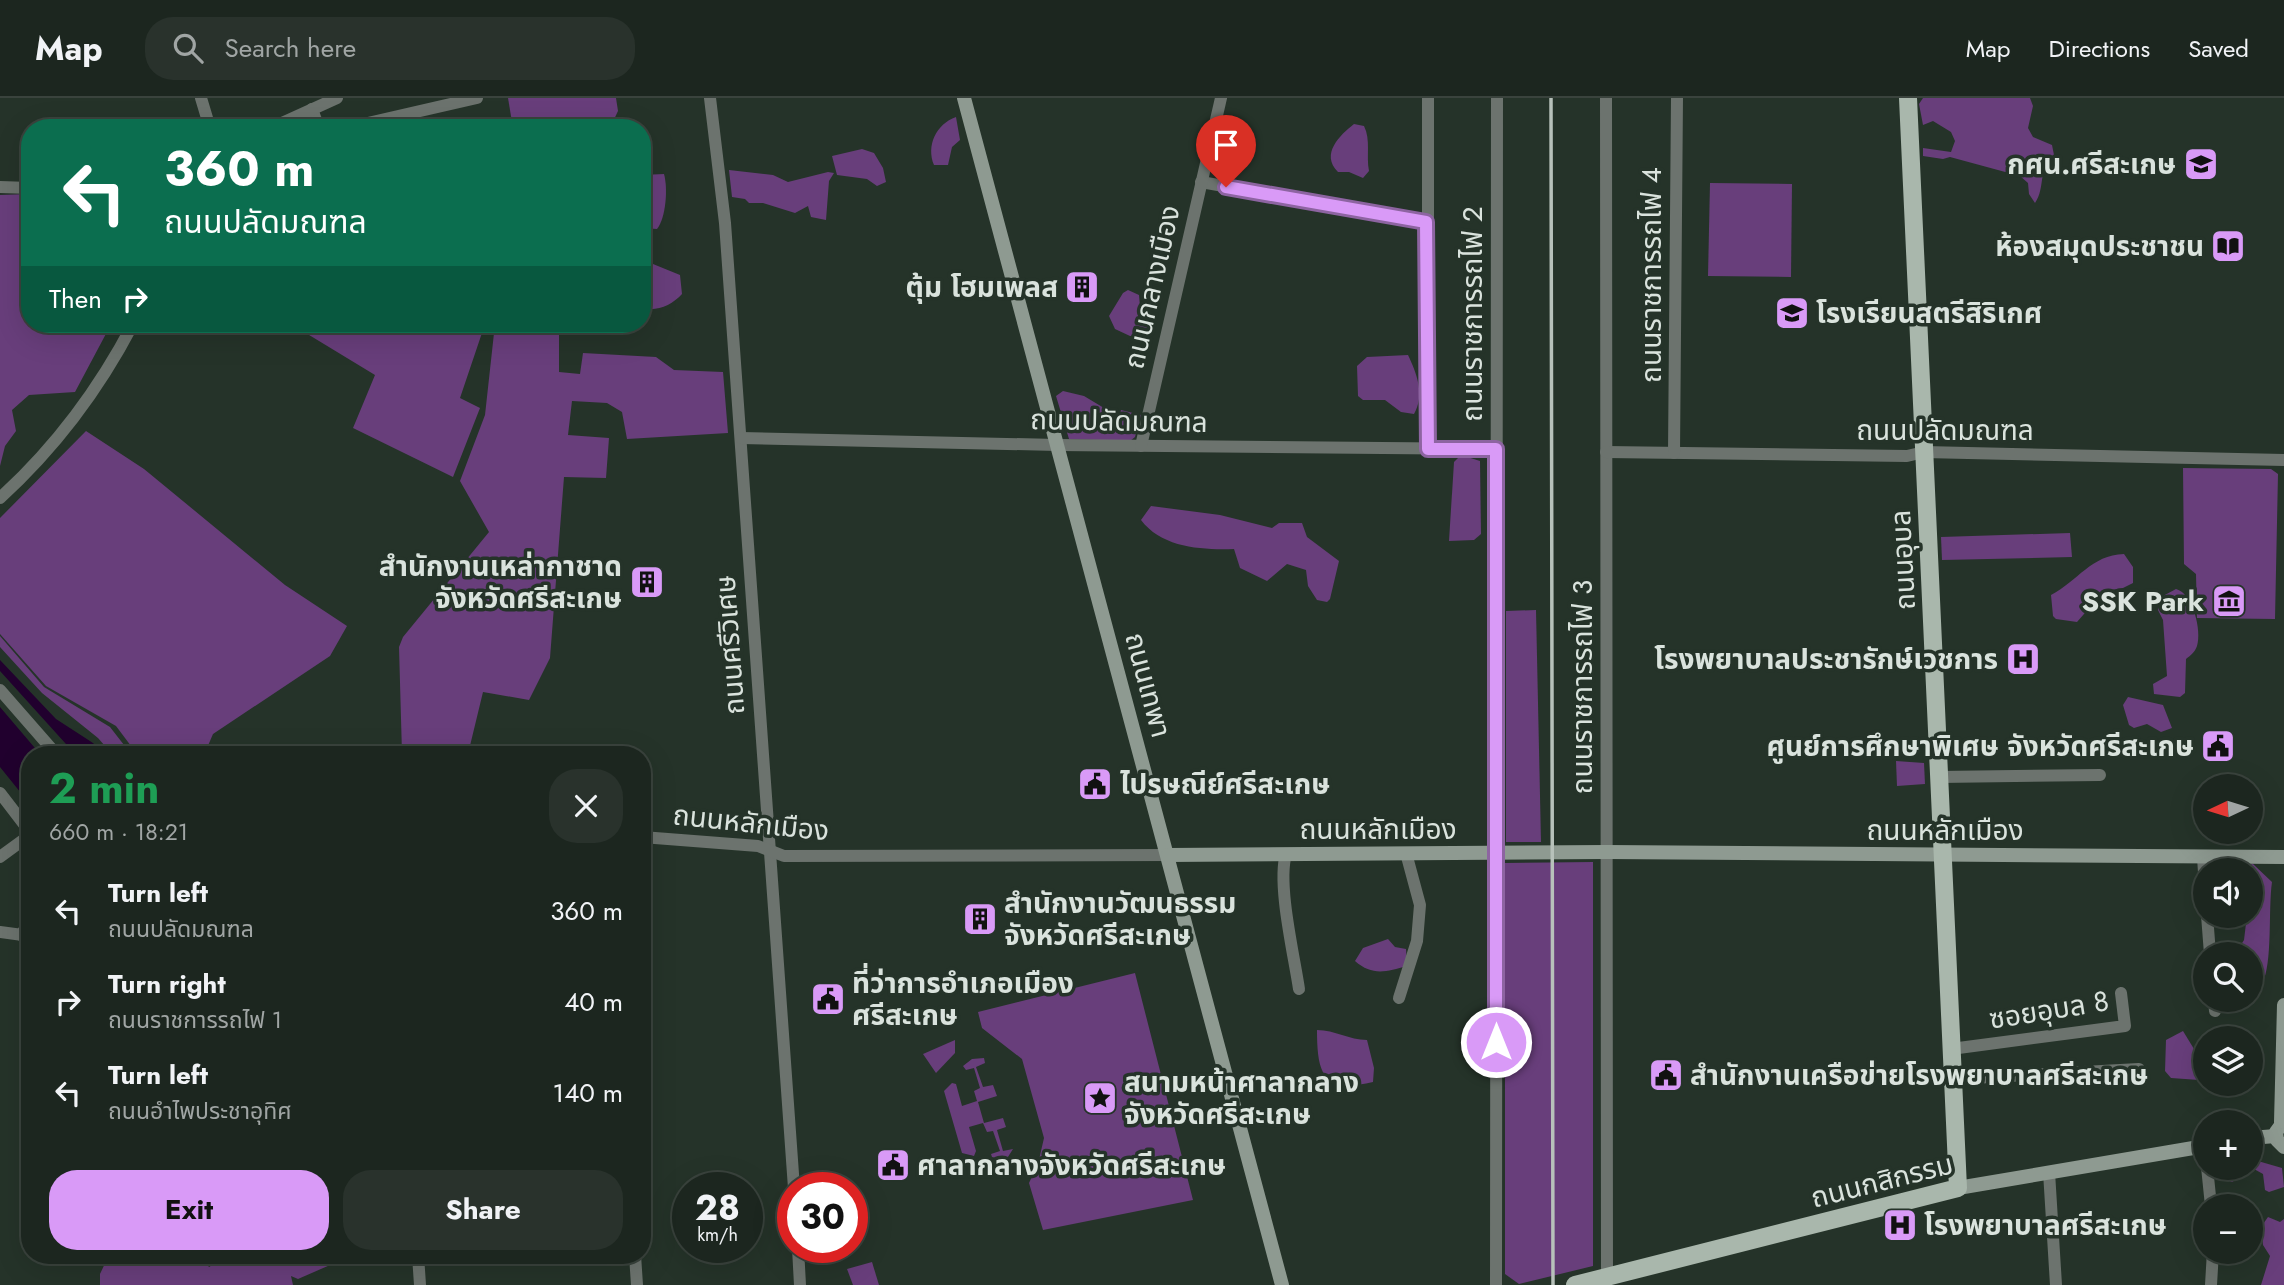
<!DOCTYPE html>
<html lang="en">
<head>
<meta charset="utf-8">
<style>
	:root { --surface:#1c261f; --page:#29322c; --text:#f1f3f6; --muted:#a0a5a4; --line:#3a433d; --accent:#d99af7 }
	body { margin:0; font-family:Jost,"Noto Sans Thai",sans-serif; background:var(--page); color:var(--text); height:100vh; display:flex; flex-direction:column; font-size:26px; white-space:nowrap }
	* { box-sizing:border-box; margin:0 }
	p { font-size:23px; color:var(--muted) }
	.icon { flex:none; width:38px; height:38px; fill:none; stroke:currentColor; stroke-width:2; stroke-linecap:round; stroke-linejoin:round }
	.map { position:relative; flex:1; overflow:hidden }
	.drawer { position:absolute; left:21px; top:648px; width:630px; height:518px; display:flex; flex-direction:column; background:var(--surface); border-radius:28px; box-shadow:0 7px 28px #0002,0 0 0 2px var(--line) }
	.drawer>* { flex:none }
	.banner { position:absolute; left:21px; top:21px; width:630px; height:214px; border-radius:28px; box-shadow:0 7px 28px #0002,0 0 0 2px var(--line); background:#0b6e4f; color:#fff; overflow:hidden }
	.needle { width:46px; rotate:266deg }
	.controls { position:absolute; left:2193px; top:676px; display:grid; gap:14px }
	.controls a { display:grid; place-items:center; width:70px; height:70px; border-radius:50%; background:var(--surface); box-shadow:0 7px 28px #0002,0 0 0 2px var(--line); font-size:35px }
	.speed { position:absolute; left:672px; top:1074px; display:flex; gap:14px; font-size:35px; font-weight:700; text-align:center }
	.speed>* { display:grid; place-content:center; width:91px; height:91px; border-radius:50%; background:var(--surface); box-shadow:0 7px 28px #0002,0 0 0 2px var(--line); line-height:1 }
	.speed small { font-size:18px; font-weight:400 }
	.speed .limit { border:10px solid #d22; background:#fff; color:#111 }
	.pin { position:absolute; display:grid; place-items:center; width:60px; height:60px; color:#fff; margin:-72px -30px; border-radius:50% 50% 50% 0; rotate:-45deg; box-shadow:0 0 7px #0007 }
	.pin .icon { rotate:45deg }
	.me { position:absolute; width:77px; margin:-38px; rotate:0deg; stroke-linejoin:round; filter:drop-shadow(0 0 5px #0008) }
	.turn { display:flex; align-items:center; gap:24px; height:147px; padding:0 28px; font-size:32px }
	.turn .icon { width:91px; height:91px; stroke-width:2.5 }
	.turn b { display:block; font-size:49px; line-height:60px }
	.then { display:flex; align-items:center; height:66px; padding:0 28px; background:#0003; gap:14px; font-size:26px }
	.round { display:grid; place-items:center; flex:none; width:74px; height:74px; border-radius:28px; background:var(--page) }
	.headline { display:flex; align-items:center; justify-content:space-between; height:119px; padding:0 28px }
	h1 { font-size:42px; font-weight:700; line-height:52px; color:#1e9e55 }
	.action { display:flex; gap:14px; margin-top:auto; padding:14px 28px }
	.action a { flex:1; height:80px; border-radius:28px; background:var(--accent); color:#111; font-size:28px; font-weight:700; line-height:80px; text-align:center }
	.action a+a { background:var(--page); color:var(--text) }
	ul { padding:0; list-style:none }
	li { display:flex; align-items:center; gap:21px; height:91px; padding:0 28px }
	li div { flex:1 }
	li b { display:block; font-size:26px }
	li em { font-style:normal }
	header { display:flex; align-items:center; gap:42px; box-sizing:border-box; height:98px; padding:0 35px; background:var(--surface); border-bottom:2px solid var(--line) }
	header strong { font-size:33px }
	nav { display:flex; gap:38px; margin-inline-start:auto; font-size:24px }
	.search { width:490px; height:63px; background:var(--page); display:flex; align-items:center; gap:18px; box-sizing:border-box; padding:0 24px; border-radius:28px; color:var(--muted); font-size:26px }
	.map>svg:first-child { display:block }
</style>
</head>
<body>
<header>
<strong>Map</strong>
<div class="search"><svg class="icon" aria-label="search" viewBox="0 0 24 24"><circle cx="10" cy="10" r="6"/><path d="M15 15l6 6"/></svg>Search here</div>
<nav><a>Map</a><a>Directions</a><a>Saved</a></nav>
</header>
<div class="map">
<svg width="2284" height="1187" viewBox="0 0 2284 1187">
	<rect width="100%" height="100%" fill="#253329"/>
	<g fill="#683e7b">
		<path d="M 508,0 L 616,0 L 618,13 L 610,30 L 513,30 Z"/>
		<path d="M 1923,0 L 2030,0 L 2033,8 L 2028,30 L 2033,39 L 2052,47 L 2054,57 C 2037,72 2046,89 2035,105 L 2029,96 L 2028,85 L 2020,78 L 1950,59 L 1943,61 L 1923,58 L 1923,50 L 1951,54 L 1955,43 L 1951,34 L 1933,23 L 1923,27 L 1919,6 Z"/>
		<path d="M 956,19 L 960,42 L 952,49 L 948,67 L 934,67 C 926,48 936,26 956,19 Z"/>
		<path d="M 1354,26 L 1364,28 C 1371,42 1366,58 1369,73 L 1363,80 L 1349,74 L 1338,74 C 1320,56 1340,37 1354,26 Z"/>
		<path d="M 862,51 L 874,55 L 883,70 L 886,84 L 877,88 L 867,81 L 837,77 L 832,58 Z"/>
		<path d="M 729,72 L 773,77 L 788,84 L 828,74 L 834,75 L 829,83 L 826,122 L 811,119 L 808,108 L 795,115 L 763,105 L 749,105 L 745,101 L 732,99 Z"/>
		<path d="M 664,76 C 668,90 666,120 657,131 L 642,130 L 642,77 Z"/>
		<path d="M 1710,85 L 1792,86 L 1791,179 L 1708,178 Z"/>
		<path d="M 30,96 L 30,226 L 108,226 L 108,232 L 75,294 L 29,297 L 12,312 L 16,333 L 5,348 L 0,368 L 0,97 Z"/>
		<path d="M 642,147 L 649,153 L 653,166 L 680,177 L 682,196 C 672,207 657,214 642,210 Z"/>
		<path d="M 1128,192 L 1139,197 L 1140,209 C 1155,218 1156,220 1151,238 L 1130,238 L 1115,231 L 1109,218 L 1123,195 Z"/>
		<path d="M 291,226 L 485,226 L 460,300 L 480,310 L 453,379 L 353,330 L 375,277 Z"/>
		<path d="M 495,226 L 559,226 L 559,274 L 580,276 L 583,255 L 656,259 L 674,272 L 723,274 L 728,335 L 627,341 L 622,314 L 607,305 L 572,303 L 568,337 L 609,340 L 606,380 L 564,379 L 550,560 L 529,602 L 483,594 L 468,656 L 402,656 L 399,549 L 403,539 L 489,434 L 460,383 L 485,317 Z"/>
		<path d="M 1408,257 C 1417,276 1425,297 1414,316 L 1401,314 L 1385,302 L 1363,302 L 1358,298 L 1357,268 L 1367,259 Z"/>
		<path d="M 1063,293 L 1084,298 L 1104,310 L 1102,326 L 1118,327 L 1121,312 L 1141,317 L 1135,339 L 1130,343 L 1069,341 L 1056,298 Z"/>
		<path d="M 86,333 L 144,371 L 285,487 L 347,528 L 330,558 L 213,636 L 207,650 L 200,656 L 137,656 L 116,628 L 46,588 L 0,536 L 0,420 Z"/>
		<path d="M 1461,357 L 1480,363 L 1481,436 L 1474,442 L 1449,443 L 1454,364 Z"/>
		<path d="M 2183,370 L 2271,371 L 2278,376 L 2275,521 L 2197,520 L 2196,476 L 2184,466 Z"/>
		<path d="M 1151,408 L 1220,417 L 1272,430 L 1279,425 L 1302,425 L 1307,439 L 1339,463 L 1330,501 L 1327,504 L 1317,502 L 1308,488 L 1306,472 L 1287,466 L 1267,483 L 1240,470 L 1234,451 C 1202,452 1162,450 1141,422 Z"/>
		<path d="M 2070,435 L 2072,459 L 1942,462 L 1941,439 Z"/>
		<path d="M 2124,456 L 2133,469 L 2133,485 L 2123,490 L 2104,493 L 2077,524 L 2056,521 L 2053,518 L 2051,497 C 2078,483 2091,457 2124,456 Z"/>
		<path d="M 2176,491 C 2193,495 2202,533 2197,548 C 2195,554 2191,557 2186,561 L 2185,595 L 2180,599 L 2154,596 L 2153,586 L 2167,578 L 2163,522 L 2158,512 L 2163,498 Z"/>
		<path d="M 1536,512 L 1541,744 L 1506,744 L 1506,513 Z"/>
		<path d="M 0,538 L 44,589 L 110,629 L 131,656 L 112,656 L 98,640 L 42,595 L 0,549 Z"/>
		<path d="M 2128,599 L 2163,607 L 2172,630 L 2161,634 L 2147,626 L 2134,630 L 2129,627 L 2123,607 Z"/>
		<path d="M 1896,663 L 1924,665 L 1925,686 L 1897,688 Z"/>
		<path d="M 1593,764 L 1593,1168 L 1519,1186 L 1505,1176 L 1505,765 Z"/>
		<path d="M 2253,766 L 2272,784 C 2268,812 2273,865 2262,886 L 2251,882 L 2250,856 L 2235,856 L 2244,842 L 2247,817 L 2250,817 L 2250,772 L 2230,772 Z"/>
		<path d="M 1388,841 L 1395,849 L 1406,851 L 1407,868 C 1386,874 1372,878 1355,863 L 1363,850 Z"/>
		<path d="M 1135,875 L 1193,1102 L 1043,1132 L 1029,1085 L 1038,1066 L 1044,1040 L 1022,961 L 982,930 L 978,914 Z"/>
		<path d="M 1317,932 C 1335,932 1349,942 1367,942 L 1374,970 L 1373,984 C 1324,995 1317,978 1317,932 Z"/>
		<path d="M 2183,933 L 2205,969 L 2199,982 L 2171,980 L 2165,973 L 2166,942 Z"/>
		<path d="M 955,942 L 955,955 L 936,975 L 923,956 Z"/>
		<path d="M 984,960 L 985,965 L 976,969 L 983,989 L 993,987 L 997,998 L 978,1004 L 984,1025 L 1003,1020 L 1006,1029 L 997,1032 L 1003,1053 L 1013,1051 L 1006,1062 L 992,1059 L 991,1056 L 1000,1053 L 993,1033 L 987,1034 L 983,1025 L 969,1029 L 976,1053 L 974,1058 L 962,1055 L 944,993 L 952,985 L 956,986 L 962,1008 L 977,1003 L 974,993 L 980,990 L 974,970 L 966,972 L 963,968 L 972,961 Z"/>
		<path d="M 2251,1061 L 2282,1070 L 2284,1089 L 2269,1094 L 2265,1092 L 2263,1076 L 2254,1071 L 2232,1084 L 2222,1080 L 2217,1071 L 2250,1069 Z"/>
		<path d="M 2268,1119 L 2280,1124 L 2284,1121 L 2284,1187 L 2261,1187 L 2270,1158 L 2263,1147 L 2261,1129 Z"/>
		<path d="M 109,1157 L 208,1157 L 206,1165 L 209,1169 L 214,1166 L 210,1165 L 209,1157 L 353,1157 L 298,1181 L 291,1178 L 293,1187 L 100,1187 L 100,1176 Z"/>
		<path d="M 872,1164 L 879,1187 L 853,1187 L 847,1171 Z"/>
	</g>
	<g fill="#21002e">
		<path d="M 0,562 L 56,621 L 93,645 L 104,656 L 75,656 L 0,573 Z"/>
		<path d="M 0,609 L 40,656 L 30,656 L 29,705 L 0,669 Z"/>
	</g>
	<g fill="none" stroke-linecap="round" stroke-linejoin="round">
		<g stroke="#6c736e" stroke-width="12">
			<path d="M 201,0 L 210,30"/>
			<path d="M 710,0 L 725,125 L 794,1090"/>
			<path d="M 1428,0 L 1428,351"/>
			<path d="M 1606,0 L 1607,1179"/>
			<path d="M 312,11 L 319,30"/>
			<path d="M 271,30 L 337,0"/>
			<path d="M 346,30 L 477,0"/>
			<path d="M 1201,84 L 1426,124"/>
			<path d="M 0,89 L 30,90"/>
			<path d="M 741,340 L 1057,347 L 1496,351"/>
			<path d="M 1141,348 L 1221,0"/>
			<path d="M 1606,354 L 1907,358 L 1924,354 L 2284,362"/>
			<path d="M 1674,355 L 1677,0"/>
			<path d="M 0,400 C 56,349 98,293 133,226"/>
			<path d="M 0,592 L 56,656"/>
			<path d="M 1939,679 L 2100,677"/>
			<path d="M 0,695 L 30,734"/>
			<path d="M 642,739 L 758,748 L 784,758 L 1168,757"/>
			<path d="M 1286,756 C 1277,786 1294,857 1299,891"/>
			<path d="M 0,759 L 30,737"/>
			<path d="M 2203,759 L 2205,790"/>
			<path d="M 2207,817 L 2210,856"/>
			<path d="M 0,834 L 30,838"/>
			<path d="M 21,837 L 30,823"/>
			<path d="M 1399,900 L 1417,843 L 1420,807 L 1406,755"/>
			<path d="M 2214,901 L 2215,913"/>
			<path d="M 1951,951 L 2125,928 L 2121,895"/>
			<path d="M 1953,981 L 2139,971"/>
			<path d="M 2207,1069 L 2211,1108"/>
			<path d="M 2049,1074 L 2056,1187"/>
			<path d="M 798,1150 L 800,1187"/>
			<path d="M 418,1157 L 420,1187"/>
			<path d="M 635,1157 L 637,1187"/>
			<path d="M 1496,1187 L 1497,0"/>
			<path d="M 2211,1187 L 2213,1153"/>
		</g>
		<g stroke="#8e9a91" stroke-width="14">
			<path d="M 964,0 L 1282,1187"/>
			<path d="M 1168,757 L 1607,754 L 2284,759"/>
			<path d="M 2284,1023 L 2276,1034 L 2277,1042 L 2284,1049"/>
			<path d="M 2281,1024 L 2284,907"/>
			<path d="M 2250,1040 L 2276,1038"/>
			<path d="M 1958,1090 L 2205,1048"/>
		</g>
		<path stroke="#a9b7ac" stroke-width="18" d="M 1575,1187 L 1958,1090 L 1908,0"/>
		<path stroke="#b7c1ba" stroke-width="3.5" d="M 1551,0 L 1553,1187"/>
	</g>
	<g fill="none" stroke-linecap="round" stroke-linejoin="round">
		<g stroke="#8d64a1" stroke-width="18">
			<path id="route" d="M 1226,89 L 1426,124 L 1428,351 L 1496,351 L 1496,944"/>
		</g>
		<use href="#route" stroke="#d99af7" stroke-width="12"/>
	</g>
	<defs>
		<g id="school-square" transform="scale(1.75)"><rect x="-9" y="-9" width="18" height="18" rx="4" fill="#d99af7" stroke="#253329"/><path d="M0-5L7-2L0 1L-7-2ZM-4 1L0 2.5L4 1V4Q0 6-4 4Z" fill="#111"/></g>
		<g id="library-square" transform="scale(1.75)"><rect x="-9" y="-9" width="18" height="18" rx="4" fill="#d99af7" stroke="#253329"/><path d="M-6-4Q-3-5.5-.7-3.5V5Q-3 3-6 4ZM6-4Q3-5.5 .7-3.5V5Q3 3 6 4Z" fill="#111"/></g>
		<g id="building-square" transform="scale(1.75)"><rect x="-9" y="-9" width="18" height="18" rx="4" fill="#d99af7" stroke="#253329"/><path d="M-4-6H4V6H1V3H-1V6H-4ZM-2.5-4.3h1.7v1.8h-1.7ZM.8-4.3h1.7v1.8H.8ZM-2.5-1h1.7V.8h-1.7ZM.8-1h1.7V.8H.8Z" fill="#111"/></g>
		<g id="museum-square" transform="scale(1.75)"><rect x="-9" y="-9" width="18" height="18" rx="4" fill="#d99af7" stroke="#253329"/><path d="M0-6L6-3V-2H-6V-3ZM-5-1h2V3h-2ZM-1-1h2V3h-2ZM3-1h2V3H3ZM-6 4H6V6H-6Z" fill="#111"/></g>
		<g id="hospital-square" transform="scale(1.75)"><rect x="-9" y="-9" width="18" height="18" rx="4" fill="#d99af7" stroke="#253329"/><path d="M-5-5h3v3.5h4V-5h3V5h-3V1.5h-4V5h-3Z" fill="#111"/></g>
		<g id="civic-square" transform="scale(1.75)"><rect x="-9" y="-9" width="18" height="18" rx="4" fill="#d99af7" stroke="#253329"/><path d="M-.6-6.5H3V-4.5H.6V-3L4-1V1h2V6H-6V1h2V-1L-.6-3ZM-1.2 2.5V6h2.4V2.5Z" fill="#111"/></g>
		<g id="sight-square" transform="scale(1.75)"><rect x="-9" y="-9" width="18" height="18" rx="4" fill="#d99af7" stroke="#253329"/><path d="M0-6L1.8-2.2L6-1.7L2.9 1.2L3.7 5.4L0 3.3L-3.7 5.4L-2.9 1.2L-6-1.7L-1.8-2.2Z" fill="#111"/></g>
	</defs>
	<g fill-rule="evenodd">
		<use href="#school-square" x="2201" y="66"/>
		<use href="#library-square" x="2228" y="148"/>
		<use href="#building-square" x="1082" y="189"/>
		<use href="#school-square" x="1792" y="215"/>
		<use href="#building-square" x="647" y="484"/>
		<use href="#museum-square" x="2229" y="503"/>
		<use href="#hospital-square" x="2023" y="561"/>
		<use href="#civic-square" x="2218" y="648"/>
		<use href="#civic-square" x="1095" y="686"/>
		<use href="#building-square" x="980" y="821"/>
		<use href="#civic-square" x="828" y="901"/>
		<use href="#civic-square" x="1666" y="977"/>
		<use href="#sight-square" x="1100" y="1000"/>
		<use href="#civic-square" x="893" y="1067"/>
		<use href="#hospital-square" x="1900" y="1127"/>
	</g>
	<g text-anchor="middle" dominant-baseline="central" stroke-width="7" stroke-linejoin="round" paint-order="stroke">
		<g font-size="28" font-weight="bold" fill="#dae3dd" stroke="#253329" text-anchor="start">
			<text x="2176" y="66" text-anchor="end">กศน.ศรีสะเกษ</text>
			<text x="2204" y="148" text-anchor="end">ห้องสมุดประชาชน</text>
			<text x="1058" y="189" text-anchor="end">ตุ้ม โฮมเพลส</text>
			<text x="1816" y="215">โรงเรียนสตรีสิริเกศ</text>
			<text x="622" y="468" text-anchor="end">สำนักงานเหล่ากาชาด<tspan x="622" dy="32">จังหวัดศรีสะเกษ</tspan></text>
			<text x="2204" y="503" text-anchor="end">SSK Park</text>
			<text x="1998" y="561" text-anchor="end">โรงพยาบาลประชารักษ์เวชการ</text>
			<text x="2194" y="648" text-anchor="end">ศูนย์การศึกษาพิเศษ จังหวัดศรีสะเกษ</text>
			<text x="1120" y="686">ไปรษณีย์ศรีสะเกษ</text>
			<text x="1004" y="805">สำนักงานวัฒนธรรม<tspan x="1004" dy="32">จังหวัดศรีสะเกษ</tspan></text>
			<text x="852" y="885">ที่ว่าการอำเภอเมือง<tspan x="852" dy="32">ศรีสะเกษ</tspan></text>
			<text x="1690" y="977">สำนักงานเครือข่ายโรงพยาบาลศรีสะเกษ</text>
			<text x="1124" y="984">สนามหน้าศาลากลาง<tspan x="1124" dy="32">จังหวัดศรีสะเกษ</tspan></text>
			<text x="917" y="1067">ศาลากลางจังหวัดศรีสะเกษ</text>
			<text x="1924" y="1127">โรงพยาบาลศรีสะเกษ</text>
		</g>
		<g font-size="28" fill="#dae3dd" stroke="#253329">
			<text transform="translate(1651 177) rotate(-90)">ถนนราชการรถไฟ 4</text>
			<text transform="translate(1152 189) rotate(-77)">ถนนกลางเมือง</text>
			<text transform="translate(1472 216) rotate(-90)">ถนนราชการรถไฟ 2</text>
			<text transform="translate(1119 323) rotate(1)">ถนนปลัดมณฑล</text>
			<text x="1945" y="332">ถนนปลัดมณฑล</text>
			<text transform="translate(1903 462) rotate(-93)">ถนนอุบล</text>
			<text transform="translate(730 547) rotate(-94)">ถนนศรีวิเศษ</text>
			<text transform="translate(1148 587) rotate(75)">ถนนเทพา</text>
			<text transform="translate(1582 589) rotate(-90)">ถนนราชการรถไฟ 3</text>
			<text transform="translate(751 725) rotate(6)">ถนนหลักเมือง</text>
			<text x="1378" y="731">ถนนหลักเมือง</text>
			<text x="1945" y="732">ถนนหลักเมือง</text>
			<text transform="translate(2049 912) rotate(-9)">ซอยอุบล 8</text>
			<text transform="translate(1882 1083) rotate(-14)">ถนนกสิกรรม</text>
		</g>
	</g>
</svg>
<div class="controls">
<a><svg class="needle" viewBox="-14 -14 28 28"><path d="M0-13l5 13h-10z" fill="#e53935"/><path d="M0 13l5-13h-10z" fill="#a0a5a4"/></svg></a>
<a><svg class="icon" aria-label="sound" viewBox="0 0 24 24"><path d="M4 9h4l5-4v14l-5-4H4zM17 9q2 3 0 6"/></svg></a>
<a><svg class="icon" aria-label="search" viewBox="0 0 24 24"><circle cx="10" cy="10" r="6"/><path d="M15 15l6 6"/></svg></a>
<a><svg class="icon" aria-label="layers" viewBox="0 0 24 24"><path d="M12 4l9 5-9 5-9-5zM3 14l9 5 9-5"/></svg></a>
<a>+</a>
<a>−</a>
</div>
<div class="speed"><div>28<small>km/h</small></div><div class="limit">30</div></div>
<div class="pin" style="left:1226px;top:89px;background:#d93025"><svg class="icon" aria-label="arrive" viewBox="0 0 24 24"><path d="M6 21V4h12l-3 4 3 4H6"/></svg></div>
<svg class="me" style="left:1496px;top:944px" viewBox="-20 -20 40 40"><circle r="17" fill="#d99af7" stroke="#fff" stroke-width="3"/><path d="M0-11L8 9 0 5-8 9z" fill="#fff"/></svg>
<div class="banner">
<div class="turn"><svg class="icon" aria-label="left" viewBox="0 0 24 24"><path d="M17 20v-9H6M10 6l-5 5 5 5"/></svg><div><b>360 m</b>ถนนปลัดมณฑล</div></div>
<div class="then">Then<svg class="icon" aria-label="right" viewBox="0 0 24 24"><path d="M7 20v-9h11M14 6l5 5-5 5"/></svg></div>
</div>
<section class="drawer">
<div class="headline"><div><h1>2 min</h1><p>660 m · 18:21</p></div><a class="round"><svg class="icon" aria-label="close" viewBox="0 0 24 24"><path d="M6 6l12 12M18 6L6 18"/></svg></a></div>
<ul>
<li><svg class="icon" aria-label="left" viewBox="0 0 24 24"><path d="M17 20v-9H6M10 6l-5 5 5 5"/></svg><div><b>Turn left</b><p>ถนนปลัดมณฑล</p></div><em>360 m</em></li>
<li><svg class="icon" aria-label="right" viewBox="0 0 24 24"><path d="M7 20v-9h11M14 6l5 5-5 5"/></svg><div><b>Turn right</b><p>ถนนราชการรถไฟ 1</p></div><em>40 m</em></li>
<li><svg class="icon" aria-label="left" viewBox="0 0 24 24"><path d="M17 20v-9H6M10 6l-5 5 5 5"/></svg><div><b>Turn left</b><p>ถนนอำไพประชาอุทิศ</p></div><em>140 m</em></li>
</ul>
<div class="action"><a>Exit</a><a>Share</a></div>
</section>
</div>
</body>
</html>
